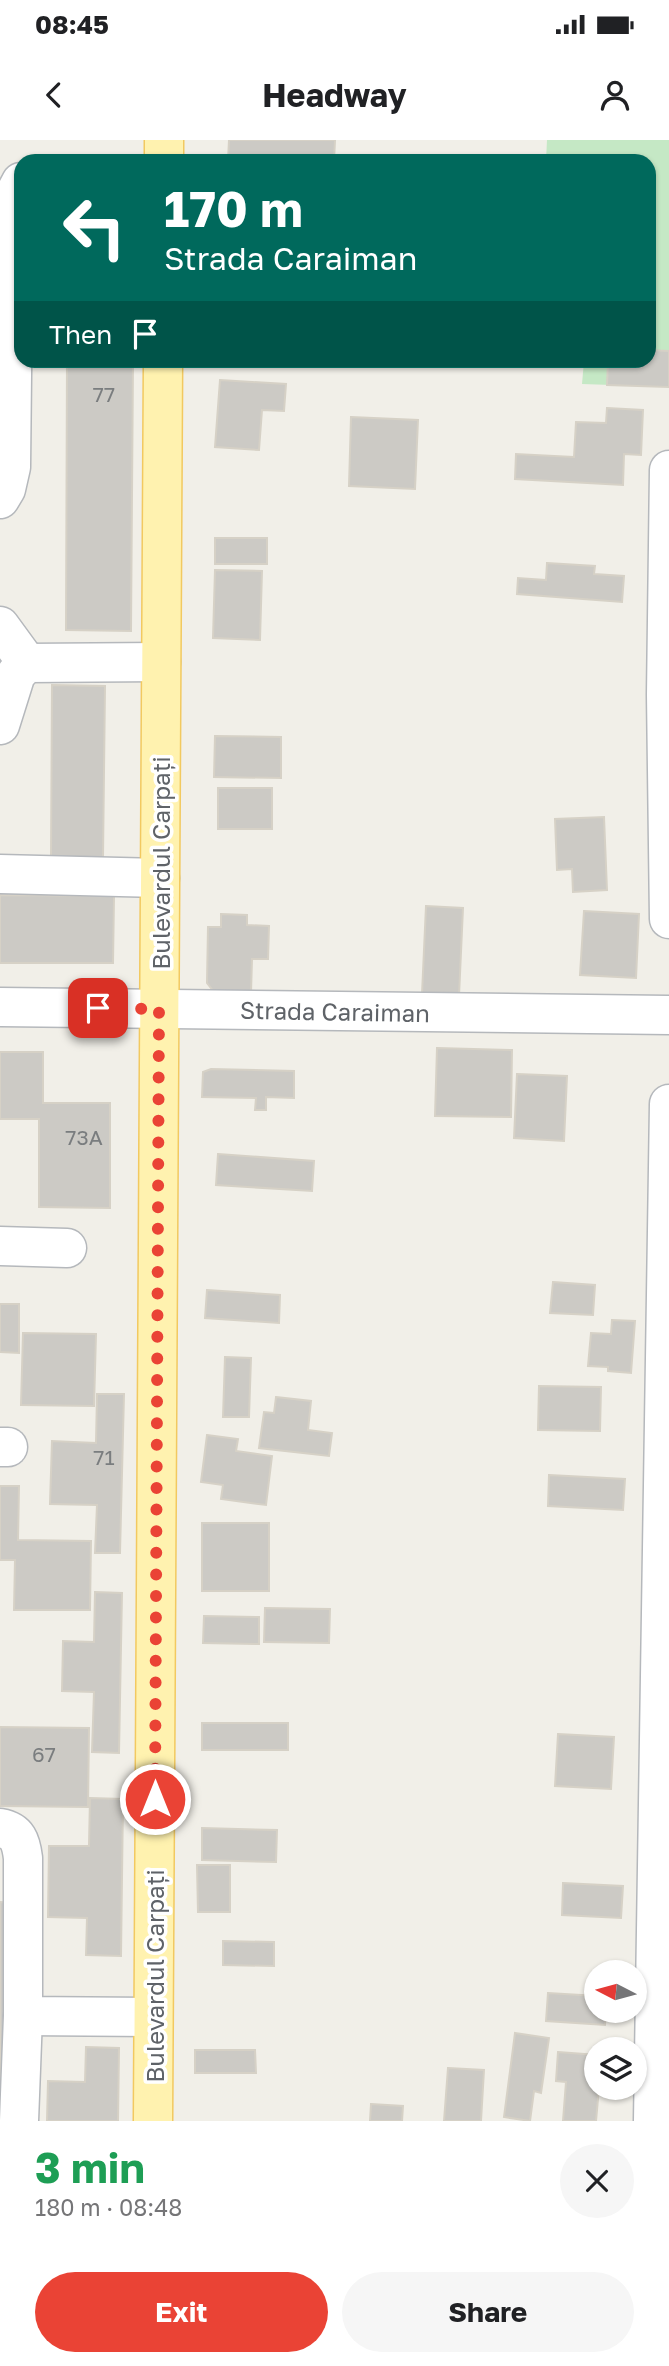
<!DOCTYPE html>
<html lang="en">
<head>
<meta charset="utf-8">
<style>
	:root { --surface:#fff; --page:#f6f6f6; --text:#202124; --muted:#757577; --accent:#ea4335 }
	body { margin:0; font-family:"Golos Text",sans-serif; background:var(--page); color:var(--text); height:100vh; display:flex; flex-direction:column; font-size:26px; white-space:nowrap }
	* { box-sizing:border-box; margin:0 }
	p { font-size:23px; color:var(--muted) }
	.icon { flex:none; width:38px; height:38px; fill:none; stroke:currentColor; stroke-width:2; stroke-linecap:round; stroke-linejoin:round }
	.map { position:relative; height:1981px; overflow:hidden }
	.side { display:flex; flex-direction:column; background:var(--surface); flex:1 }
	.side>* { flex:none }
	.banner { position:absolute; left:14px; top:14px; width:642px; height:214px; border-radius:21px; box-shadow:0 2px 5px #0004; background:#00695c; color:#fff; overflow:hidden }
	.needle { width:46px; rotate:276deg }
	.controls { position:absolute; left:584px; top:1820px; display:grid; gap:14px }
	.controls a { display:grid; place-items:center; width:63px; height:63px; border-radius:50%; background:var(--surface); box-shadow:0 2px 5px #0004; font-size:35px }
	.pin { position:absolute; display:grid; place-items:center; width:60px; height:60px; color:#fff; margin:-30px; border-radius:14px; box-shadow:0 4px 10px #0006 }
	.me { position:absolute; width:77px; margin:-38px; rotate:0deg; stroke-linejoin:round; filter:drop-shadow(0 0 5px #0008) }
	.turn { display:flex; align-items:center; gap:24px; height:147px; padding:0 35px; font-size:32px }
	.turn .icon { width:91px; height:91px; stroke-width:2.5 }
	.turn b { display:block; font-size:49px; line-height:60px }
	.then { display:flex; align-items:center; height:66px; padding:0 35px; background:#0003; gap:14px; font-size:26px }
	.round { display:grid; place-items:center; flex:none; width:74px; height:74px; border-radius:37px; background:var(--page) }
	.head { display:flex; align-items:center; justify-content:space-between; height:119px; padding:0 35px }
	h1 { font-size:42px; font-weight:700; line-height:52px; color:#1e9e55 }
	.primary-button { display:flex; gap:14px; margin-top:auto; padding:14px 35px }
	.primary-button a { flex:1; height:80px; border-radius:42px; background:var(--accent); color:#fff; font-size:28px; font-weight:700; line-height:80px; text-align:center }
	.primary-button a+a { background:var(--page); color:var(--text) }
	.status { display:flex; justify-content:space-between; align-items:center; height:49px; padding:0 35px; background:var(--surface); direction:ltr }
	.status svg { height:19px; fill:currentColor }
	header { display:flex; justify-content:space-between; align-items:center; height:91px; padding:0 35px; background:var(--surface); font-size:32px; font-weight:700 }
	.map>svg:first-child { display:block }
</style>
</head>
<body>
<div class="status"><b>08:45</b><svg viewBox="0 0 49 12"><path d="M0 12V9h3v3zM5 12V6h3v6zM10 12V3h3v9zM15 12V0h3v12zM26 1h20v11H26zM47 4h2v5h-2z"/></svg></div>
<header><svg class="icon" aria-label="back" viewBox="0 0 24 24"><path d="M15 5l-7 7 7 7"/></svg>Headway<svg class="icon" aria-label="person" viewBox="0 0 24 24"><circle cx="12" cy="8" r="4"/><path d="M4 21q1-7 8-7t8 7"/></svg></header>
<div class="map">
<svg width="669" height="1981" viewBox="0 0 669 1981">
	<rect width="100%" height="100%" fill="#f1efe8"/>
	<path fill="#c5e8c5" d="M 547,0 L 669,0 L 669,247 L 582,244 L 584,221 L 649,220 L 649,21 L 546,21 Z"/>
	<g fill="#cccac5" stroke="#d6d1c6" stroke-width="2">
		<path d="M 229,0 L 335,0 L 334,21 L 228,21 Z"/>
		<path d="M 649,210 L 669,211 L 669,247 L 607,245 L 608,220 L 649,220 Z"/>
		<path d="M 67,220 L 133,220 L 131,491 L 66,490 Z"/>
		<path d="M 220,240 L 286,244 L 284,271 L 262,270 L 259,310 L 215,307 Z"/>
		<path d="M 607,268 L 643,270 L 641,315 L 624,314 L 623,345 L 515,339 L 516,314 L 574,317 L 576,282 L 606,283 Z"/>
		<path d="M 351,277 L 418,280 L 415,349 L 349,346 Z"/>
		<rect x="215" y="398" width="52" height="26"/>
		<path d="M 547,423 L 595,426 L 594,434 L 624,436 L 622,462 L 517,454 L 518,438 L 546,440 Z"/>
		<path d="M 215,430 L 262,431 L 260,500 L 213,498 Z"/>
		<path d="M 52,545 L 105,546 L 103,717 L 51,717 Z"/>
		<path d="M 215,596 L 281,597 L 281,638 L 214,637 Z"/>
		<rect x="218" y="648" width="54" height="41"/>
		<path d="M 604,677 L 607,750 L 573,752 L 572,729 L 557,730 L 555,679 Z"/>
		<path d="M 0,755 L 114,756 L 113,823 L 0,823 Z"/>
		<path d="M 426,766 L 463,768 L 459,856 L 422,854 Z"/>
		<path d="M 584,771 L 639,774 L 636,838 L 580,835 Z"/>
		<path d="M 221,774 L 247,775 L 247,785 L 269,786 L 268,819 L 252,819 L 251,853 L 214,852 L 207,843 L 208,787 L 221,787 Z"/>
		<path d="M 437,908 L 512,910 L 511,977 L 435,976 Z"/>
		<path d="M 0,912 L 43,912 L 43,963 L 110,963 L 110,1068 L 39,1067 L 39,979 L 0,979 Z"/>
		<path d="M 211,929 L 294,931 L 294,958 L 266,957 L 266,970 L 255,970 L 256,958 L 202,957 L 203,932 Z"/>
		<path d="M 517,934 L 567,936 L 564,1001 L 514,998 Z"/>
		<path d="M 218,1014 L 314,1021 L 312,1051 L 216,1045 Z"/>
		<path d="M 553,1142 L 595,1145 L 593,1175 L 550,1173 Z"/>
		<path d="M 207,1150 L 280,1155 L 279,1183 L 205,1178 Z"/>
		<path d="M 0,1164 L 19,1164 L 19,1213 L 0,1212 Z"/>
		<path d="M 612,1180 L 635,1181 L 631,1233 L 608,1231 L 608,1227 L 588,1226 L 591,1193 L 611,1194 Z"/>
		<path d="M 23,1193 L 96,1194 L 94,1266 L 21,1265 Z"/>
		<path d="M 225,1217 L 251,1218 L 249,1277 L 223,1277 Z"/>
		<path d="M 539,1246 L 601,1247 L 600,1291 L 538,1290 Z"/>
		<path d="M 97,1254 L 124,1254 L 120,1413 L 95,1413 L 97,1365 L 50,1364 L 52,1301 L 96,1303 Z"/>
		<path d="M 276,1257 L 311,1261 L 308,1290 L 332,1293 L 329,1316 L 259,1308 L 264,1272 L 274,1273 Z"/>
		<path d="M 207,1295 L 238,1299 L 236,1311 L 272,1316 L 266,1365 L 221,1359 L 223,1345 L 201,1342 Z"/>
		<path d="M 549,1335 L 625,1339 L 623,1370 L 548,1366 Z"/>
		<path d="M 0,1346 L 19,1346 L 18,1400 L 91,1401 L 90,1470 L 14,1470 L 15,1420 L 0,1420 Z"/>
		<rect x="202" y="1383" width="67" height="68"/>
		<path d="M 95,1452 L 122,1453 L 119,1613 L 92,1612 L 94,1552 L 62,1551 L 63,1501 L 94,1502 Z"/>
		<path d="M 265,1468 L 330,1469 L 329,1503 L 264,1502 Z"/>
		<path d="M 204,1476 L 259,1477 L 259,1504 L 203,1503 Z"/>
		<rect x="202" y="1583" width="86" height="27"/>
		<path d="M 0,1587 L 89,1588 L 88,1667 L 0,1666 Z"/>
		<path d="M 558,1594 L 614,1597 L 611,1649 L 555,1646 Z"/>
		<path d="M 90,1658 L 123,1659 L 121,1816 L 86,1815 L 87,1778 L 48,1777 L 49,1706 L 89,1706 Z"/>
		<path d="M 202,1688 L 277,1690 L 276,1722 L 202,1720 Z"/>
		<path d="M 197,1725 L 230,1725 L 230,1772 L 198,1772 Z"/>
		<path d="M 563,1743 L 623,1746 L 621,1778 L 562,1775 Z"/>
		<path d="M 0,1762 L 14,1763 L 0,1981 Z"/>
		<path d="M 223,1801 L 274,1802 L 274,1826 L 223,1825 Z"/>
		<path d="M 548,1853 L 597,1856 L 597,1871 L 606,1871 L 605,1885 L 546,1881 Z"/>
		<path d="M 515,1893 L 549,1898 L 541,1953 L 534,1951 L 530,1981 L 504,1977 Z"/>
		<path d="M 86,1907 L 119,1908 L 118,1981 L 47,1981 L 48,1941 L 85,1942 Z"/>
		<path d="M 195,1910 L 255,1910 L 256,1933 L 195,1933 Z"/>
		<path d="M 558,1912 L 597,1915 L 597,1948 L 599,1948 L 596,1981 L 563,1981 L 566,1942 L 556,1941 Z"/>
		<path d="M 448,1928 L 484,1930 L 481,1981 L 444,1981 Z"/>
		<path d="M 371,1964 L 403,1966 L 402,1981 L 370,1981 Z"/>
	</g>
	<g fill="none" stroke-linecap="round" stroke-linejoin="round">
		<g stroke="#b5b8bc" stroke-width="41">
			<g id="minor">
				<path d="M 669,330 L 666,555 L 669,779"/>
				<path d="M 0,359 L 6,349 L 11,327 L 14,55 L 21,42"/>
				<path d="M 0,486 L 27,523"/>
				<path d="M 0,585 L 16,534 L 27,523 L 161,522"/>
				<path d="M 0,734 L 160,738"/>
				<path d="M 0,867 L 669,875"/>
				<path d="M 0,1106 L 67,1108"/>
				<path d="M 0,1307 L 8,1307"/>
				<path d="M 0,1688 C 18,1691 21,1702 23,1718 L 23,1876 L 153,1877"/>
				<path d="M 19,1981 L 23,1876"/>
				<path d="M 653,1981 L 669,964"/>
			</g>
		</g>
		<g stroke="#f2c960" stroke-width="41">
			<g id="major">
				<path d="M 164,21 L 164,0"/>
				<path d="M 153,1981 L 163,220"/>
			</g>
		</g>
		<use href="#minor" stroke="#fff" stroke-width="38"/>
		<use href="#major" stroke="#fff2af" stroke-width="38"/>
	</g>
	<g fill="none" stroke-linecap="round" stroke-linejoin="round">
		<path stroke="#ea4335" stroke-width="12" stroke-dasharray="0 21.6" d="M 98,868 L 159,869 L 155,1659"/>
	</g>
	<g text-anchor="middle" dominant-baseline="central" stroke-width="7" stroke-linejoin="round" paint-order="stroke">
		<g font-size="21" fill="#7a7d7f">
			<text x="104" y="254">77</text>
			<text x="84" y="997">73A</text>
			<text x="104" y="1317">71</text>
			<text x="44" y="1614">67</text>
		</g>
		<g font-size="24" fill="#5f6368" stroke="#fff">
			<text transform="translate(160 723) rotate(-90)">Bulevardul Carpați</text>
			<text transform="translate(335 871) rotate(1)">Strada Caraiman</text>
			<text transform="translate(154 1836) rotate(-90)">Bulevardul Carpați</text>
		</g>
	</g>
</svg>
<div class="controls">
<a><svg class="needle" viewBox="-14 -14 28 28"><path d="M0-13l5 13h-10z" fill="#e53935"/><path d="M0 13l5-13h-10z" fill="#757577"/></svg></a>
<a><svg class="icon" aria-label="layers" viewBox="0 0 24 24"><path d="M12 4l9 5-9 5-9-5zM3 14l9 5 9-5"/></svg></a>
</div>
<div class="pin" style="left:98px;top:868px;background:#d93025"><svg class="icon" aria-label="arrive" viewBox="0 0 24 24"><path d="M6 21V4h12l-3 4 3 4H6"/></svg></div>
<svg class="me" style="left:155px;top:1659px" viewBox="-20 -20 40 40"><circle r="17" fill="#ea4335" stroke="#fff" stroke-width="3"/><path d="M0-11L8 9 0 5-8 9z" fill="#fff"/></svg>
<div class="banner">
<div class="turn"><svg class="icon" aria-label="left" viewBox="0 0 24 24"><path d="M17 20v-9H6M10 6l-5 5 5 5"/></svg><div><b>170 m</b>Strada Caraiman</div></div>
<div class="then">Then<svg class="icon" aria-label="arrive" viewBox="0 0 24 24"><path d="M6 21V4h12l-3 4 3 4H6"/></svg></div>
</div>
</div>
<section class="side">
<div class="head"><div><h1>3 min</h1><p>180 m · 08:48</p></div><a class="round"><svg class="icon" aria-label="close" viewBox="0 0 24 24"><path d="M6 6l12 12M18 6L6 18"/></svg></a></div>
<div class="primary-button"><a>Exit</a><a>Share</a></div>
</section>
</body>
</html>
